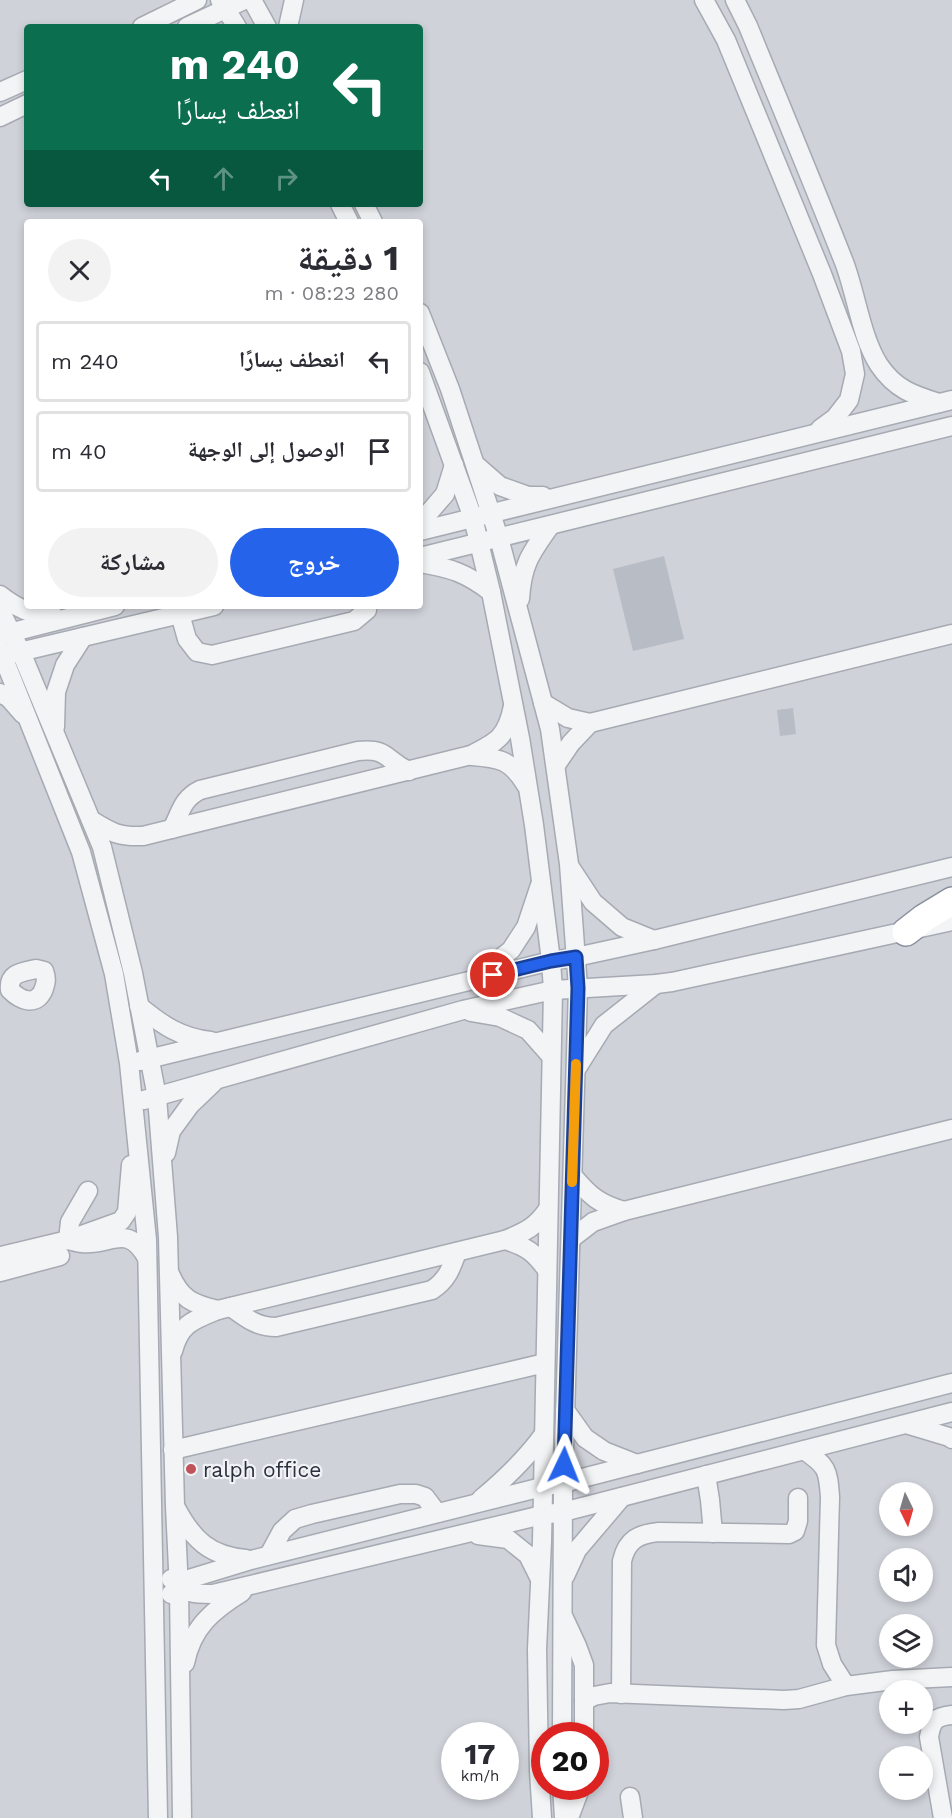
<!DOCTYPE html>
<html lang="ar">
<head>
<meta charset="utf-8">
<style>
	:root { --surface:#fff; --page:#f2f2f3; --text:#2b2b33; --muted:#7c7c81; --line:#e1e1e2; --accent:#2563eb }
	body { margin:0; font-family:"Work Sans","Noto Naskh Arabic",sans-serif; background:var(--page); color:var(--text); direction:rtl; height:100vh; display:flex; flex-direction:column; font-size:22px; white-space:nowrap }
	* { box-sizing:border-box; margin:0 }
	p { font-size:20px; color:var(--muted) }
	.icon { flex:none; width:33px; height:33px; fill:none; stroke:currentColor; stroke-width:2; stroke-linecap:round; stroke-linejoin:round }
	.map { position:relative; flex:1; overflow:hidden; direction:ltr }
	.details { position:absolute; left:24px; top:219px; width:399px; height:390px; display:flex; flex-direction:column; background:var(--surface); border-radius:6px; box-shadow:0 3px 9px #0003; direction:rtl }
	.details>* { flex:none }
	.top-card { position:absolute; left:24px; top:24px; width:399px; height:183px; border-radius:6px; box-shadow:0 3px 9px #0003; direction:rtl; background:#0b6e4f; color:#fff; overflow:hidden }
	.needle { width:39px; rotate:175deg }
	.fabs { position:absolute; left:879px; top:1482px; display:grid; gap:12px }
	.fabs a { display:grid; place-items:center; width:54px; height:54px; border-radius:50%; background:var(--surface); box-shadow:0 3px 9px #0003; font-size:30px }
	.speed { position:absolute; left:441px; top:1722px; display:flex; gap:12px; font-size:30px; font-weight:700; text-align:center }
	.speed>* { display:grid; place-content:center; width:78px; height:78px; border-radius:50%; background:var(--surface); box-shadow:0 3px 9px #0003; line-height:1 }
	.speed small { font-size:15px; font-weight:400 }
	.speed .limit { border:9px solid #d22; background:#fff; color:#111 }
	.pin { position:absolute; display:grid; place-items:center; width:51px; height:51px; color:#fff; margin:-26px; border:3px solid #fff; border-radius:50%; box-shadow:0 2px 6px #0007 }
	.me { position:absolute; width:66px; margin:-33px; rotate:2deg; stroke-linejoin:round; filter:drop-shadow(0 0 4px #0008) }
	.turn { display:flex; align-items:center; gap:21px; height:126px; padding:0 24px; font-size:27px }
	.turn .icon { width:78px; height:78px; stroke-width:2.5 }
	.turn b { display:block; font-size:42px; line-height:51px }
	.lanes { display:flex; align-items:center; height:57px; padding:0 24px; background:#0003; justify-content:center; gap:30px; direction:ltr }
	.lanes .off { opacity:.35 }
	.round { display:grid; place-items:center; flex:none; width:63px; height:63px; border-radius:32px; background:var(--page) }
	.overview { display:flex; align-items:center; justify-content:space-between; height:102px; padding:0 24px }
	h1 { font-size:36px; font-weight:700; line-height:45px }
	.action { display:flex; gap:12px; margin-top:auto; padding:12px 24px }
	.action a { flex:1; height:69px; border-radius:36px; background:var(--accent); color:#fff; font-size:24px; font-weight:700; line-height:69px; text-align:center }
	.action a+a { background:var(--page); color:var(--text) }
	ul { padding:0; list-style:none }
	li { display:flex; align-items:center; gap:18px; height:81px; margin:0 12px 9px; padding:0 12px; border:3px solid var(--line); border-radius:6px }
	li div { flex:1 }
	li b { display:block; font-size:22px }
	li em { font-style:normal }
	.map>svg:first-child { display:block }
</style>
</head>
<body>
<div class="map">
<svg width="952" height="1818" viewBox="0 0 952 1818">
	<rect width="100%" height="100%" fill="#e0e3e8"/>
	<path fill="#cfd2d9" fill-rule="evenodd" d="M 0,0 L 952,0 L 952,1818 L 0,1818 ZM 27,27 L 420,27 L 420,204 L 27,204 ZM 27,222 L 420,222 L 420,606 L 27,606 ZM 890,1492 L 922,1492 L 922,1526 L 890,1526 ZM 890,1558 L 922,1558 L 922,1592 L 890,1592 ZM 890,1624 L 922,1624 L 922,1658 L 890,1658 ZM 890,1690 L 922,1690 L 922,1724 L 890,1724 ZM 454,1736 L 506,1736 L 506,1786 L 454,1786 ZM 544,1736 L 596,1736 L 596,1786 L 544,1786 ZM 890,1756 L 922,1756 L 922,1790 L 890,1790 Z"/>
	<g fill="#b8bcc4">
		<path d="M 664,556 L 684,639 L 633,651 L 613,569 Z"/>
		<path d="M 793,708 L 796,734 L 780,736 L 777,710 Z"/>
	</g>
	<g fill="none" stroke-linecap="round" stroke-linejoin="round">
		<g stroke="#a6aab2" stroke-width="21">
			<g id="minor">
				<path d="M 220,0 L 237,27"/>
				<path d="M 252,0 L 267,27"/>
				<path d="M 704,0 L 726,40 L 822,274 L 851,351 L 855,374 L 849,400 L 835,418 L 820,429"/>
				<path d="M 735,0 L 748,26 C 780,104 813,183 844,262 C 856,293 861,337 879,365 C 895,389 913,395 939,403"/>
				<path d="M 142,27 L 197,0"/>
				<path d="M 187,27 L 244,0"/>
				<path d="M 288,27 L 294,0"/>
				<path d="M 0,92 L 27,80"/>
				<path d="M 0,117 L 27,104"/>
				<path d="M 340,204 L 349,222"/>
				<path d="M 364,204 L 373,222"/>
				<path d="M 420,313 L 450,389 L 499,538 L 550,729 L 569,864 L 578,988 L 563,1483 L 562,1736"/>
				<path d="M 420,372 L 473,518 L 491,592 L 520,738 L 534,825 L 551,961 L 553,990 L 542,1541 L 537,1649 L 539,1771 L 542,1818"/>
				<path d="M 477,466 L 500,486 L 528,496 L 543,496"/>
				<path d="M 420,523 L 445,494 L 454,465"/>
				<path d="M 420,531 L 952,400"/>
				<path d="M 420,557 L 952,426"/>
				<path d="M 420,563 C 451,568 466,573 491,592"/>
				<path d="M 0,595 C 16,608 34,616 55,617"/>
				<path d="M 520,599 C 522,564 531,553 550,526"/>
				<path d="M 0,610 L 21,652 L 102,847 L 133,973 L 157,1097 L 168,1237 L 175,1506 L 179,1589 L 182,1818"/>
				<path d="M 180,614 L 187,639 L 197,652 L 212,655 L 354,621 L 367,610 L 367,606"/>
				<path d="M 1,635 L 115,606"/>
				<path d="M 0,649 L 81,852 L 114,974 L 129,1063 L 147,1240 L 158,1818"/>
				<path d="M 11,654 L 214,606"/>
				<path d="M 0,693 L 9,698 L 23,714"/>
				<path d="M 543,703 L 568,718 L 590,723 L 952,634"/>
				<path d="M 55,727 L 56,692 L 65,665 L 83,637"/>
				<path d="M 472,756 C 500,758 511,760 526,785"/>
				<path d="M 556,765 L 571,743 L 590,723"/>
				<path d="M 91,820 C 112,833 119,837 143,836 L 471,755 C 497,742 507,737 513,706"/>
				<path d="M 172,829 C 181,812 182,799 200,790 L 358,751 C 390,748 384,760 409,771"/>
				<path d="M 570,867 L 593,902 L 622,927 L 654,940"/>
				<path d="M 36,969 L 44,971 C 47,979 46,983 43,991 C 35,1007 20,1000 10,990 C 8,973 22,972 36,969 Z"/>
				<path d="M 478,976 L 511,950 L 526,927 L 540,885"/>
				<path d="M 139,1006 C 162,1025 181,1038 211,1041"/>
				<path d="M 471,1012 L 500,1017 L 528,1030 L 551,1056"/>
				<path d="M 140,1061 L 551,961 L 576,957 L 654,940 L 952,867"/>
				<path d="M 577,1068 L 604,1025 L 656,984"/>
				<path d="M 144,1100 L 463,1010 L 553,990 L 656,984 L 672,982 L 952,921"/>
				<path d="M 166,1153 L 171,1131 L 190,1105 L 213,1083"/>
				<path d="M 131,1165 L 127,1212 L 121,1221 L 68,1240 C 73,1241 78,1243 82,1243 C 111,1246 127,1222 147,1258"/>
				<path d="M 573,1176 C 590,1196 599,1204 624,1211"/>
				<path d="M 571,1239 L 593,1222 L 624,1211 L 952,1129"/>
				<path d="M 505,1240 C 527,1247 534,1252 547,1270"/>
				<path d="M 1,1256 L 68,1240 L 70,1222 L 88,1191"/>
				<path d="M 0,1272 L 60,1256"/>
				<path d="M 170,1274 C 181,1299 192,1304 218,1310"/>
				<path d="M 231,1307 C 246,1318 257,1327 276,1327 L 432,1290 C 447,1280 451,1269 457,1252"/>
				<path d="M 173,1351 C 180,1324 193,1320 218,1310 L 505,1240 C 525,1232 536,1227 548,1209"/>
				<path d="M 565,1410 L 585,1438 L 604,1451 L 637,1464"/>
				<path d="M 909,1425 L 949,1437 L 952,1439"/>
				<path d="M 173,1450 L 545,1363"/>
				<path d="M 804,1450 C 827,1466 828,1469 830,1497 L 826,1645 L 832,1664 L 846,1686"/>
				<path d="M 706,1475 L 710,1500 L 713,1533"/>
				<path d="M 481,1499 C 505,1479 526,1459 544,1434"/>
				<path d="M 176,1508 C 193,1540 210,1556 246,1559"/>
				<path d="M 478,1535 L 508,1539 L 528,1555 L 539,1577"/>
				<path d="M 269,1555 L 282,1531 L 295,1519 L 312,1514 L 400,1494 L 416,1494 L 425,1497 L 437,1513"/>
				<path d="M 565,1576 L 577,1550 L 622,1497"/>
				<path d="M 171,1579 C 183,1594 195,1594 213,1594 L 542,1515 L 563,1512 L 952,1412"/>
				<path d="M 171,1594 L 192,1578 L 251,1560 L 542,1487 L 563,1483 L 952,1383"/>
				<path d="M 564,1618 L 577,1646 L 584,1665 L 584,1736"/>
				<path d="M 185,1663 C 192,1627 213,1610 242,1592"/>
				<path d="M 621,1694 L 622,1561 C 627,1539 639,1534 659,1532 L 789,1534 L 795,1531 L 798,1521 L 798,1498"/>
				<path d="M 584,1701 L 594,1696 L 610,1693 L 784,1700 L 799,1699 L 846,1686 L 893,1680 L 952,1677"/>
				<path d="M 562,1786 L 564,1818"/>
				<path d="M 630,1797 L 633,1818"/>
				<path d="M 569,1818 L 581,1786"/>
				<path d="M 943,1818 L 929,1737 C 932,1720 935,1717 952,1715"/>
			</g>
		</g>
		<g stroke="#898f9d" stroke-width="30">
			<path id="highway" d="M 906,932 L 924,918 L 952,901"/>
		</g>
		<use href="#minor" stroke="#f3f4f6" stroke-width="18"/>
		<use href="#highway" stroke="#fff" stroke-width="27"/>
	</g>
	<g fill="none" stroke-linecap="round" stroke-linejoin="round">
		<g stroke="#184099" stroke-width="15">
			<path id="route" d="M 493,975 L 551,961 L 576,957 L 578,988 L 564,1465"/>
		</g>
		<use href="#route" stroke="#2563eb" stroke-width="10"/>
		<path stroke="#f59e0b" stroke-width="10" d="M 572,1182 L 576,1064"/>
	</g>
	<circle fill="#c0525a" stroke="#f0f2f5" stroke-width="2" cx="191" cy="1469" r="6"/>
	<g text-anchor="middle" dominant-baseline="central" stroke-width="4.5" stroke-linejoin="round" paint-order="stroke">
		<g font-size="21" fill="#2b303e" stroke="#f0f2f5" text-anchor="start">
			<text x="203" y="1469">ralph office</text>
		</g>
	</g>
</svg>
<div class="fabs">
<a><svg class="needle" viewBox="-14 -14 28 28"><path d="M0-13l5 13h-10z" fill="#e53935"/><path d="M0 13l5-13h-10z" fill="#7c7c81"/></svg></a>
<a><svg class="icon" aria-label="sound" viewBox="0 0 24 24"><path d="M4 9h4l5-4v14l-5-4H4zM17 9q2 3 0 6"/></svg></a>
<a><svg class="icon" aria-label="layers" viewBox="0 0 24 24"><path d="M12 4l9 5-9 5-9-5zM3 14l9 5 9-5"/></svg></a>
<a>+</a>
<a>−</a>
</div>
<div class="speed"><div>17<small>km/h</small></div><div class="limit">20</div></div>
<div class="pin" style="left:493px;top:975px;background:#d93025"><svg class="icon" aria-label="arrive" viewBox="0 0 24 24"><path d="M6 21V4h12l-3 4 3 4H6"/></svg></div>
<svg class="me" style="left:564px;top:1465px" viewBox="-20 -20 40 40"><path d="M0-17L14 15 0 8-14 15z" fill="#2563eb" stroke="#fff" stroke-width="4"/></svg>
<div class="top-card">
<div class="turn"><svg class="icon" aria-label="left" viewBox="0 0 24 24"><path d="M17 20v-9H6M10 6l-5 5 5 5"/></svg><div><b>240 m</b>انعطف يسارًا</div></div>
<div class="lanes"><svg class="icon" aria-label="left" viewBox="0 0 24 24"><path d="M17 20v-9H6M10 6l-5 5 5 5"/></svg><svg class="icon off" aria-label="ahead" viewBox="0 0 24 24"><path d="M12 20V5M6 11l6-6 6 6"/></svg><svg class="icon off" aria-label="right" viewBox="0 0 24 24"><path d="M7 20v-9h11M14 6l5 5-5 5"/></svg></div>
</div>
<section class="details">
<div class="overview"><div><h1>1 دقيقة</h1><p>280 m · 08:23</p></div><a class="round"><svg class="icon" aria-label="close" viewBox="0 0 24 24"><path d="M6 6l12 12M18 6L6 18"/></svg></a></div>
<ul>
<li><svg class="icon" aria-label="left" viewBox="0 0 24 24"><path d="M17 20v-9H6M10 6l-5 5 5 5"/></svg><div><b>انعطف يسارًا</b></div><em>240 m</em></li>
<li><svg class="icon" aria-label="arrive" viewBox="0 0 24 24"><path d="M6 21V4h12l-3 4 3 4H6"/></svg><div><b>الوصول إلى الوجهة</b></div><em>40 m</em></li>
</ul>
<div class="action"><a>خروج</a><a>مشاركة</a></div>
</section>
</div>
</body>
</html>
